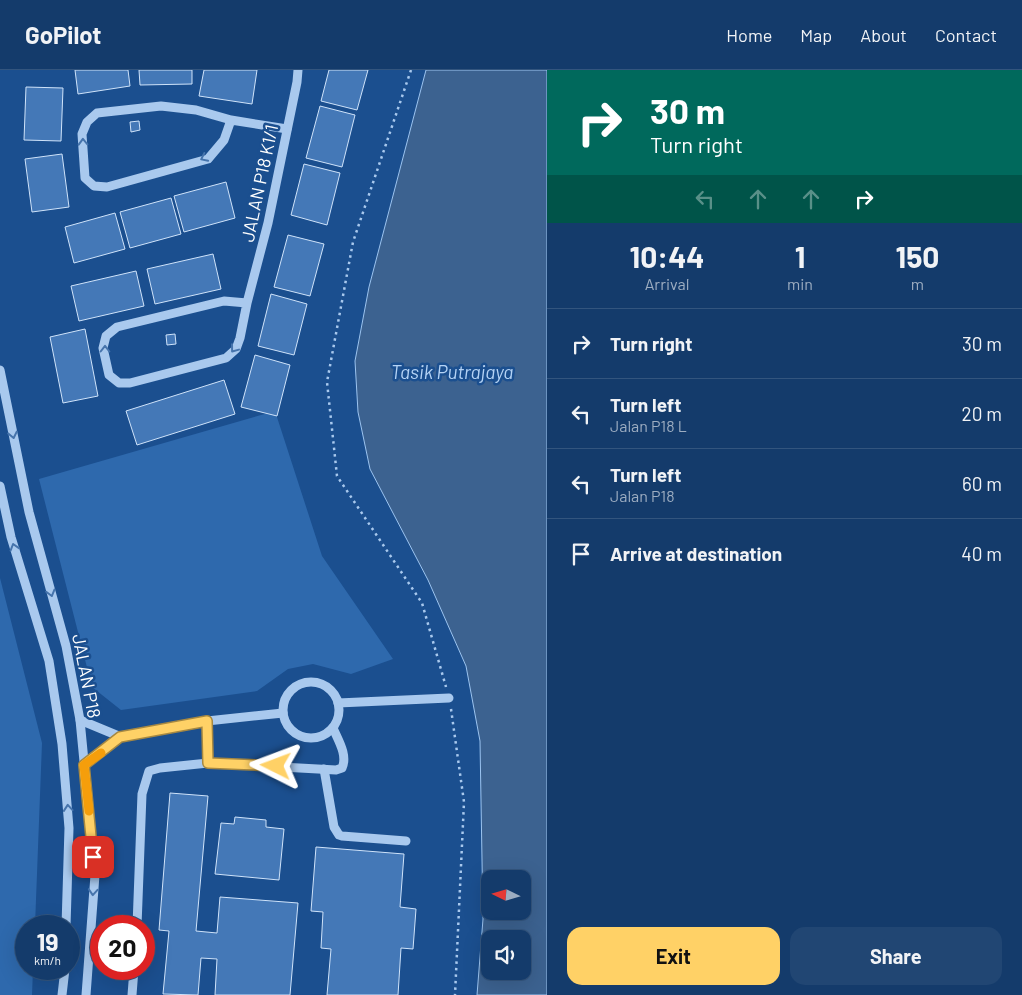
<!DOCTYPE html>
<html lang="en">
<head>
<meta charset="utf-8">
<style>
	:root { --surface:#143b6b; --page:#214673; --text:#f1f3f6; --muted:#9dadc1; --line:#33557e; --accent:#ffd166 }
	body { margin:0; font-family:Barlow,sans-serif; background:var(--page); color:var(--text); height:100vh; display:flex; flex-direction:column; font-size:19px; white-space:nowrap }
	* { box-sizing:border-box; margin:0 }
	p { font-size:16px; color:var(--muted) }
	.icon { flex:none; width:28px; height:28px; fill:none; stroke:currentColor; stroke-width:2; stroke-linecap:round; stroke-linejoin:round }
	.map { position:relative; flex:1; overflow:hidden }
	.sheet { display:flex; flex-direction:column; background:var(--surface); width:475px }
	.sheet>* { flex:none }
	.banner { background:#00695c; color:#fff; overflow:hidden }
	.needle { width:32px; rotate:275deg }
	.controls { position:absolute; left:481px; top:800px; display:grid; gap:10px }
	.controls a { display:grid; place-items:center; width:50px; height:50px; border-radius:10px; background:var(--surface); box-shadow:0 5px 20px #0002,0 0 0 1px var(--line); font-size:25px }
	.speed { position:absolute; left:15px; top:845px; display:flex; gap:10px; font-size:25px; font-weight:700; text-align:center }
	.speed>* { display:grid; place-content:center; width:65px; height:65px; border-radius:50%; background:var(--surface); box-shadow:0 5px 20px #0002,0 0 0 1px var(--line); line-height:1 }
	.speed small { font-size:12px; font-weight:400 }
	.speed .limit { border:8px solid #d22; background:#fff; color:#111 }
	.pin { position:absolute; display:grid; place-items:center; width:42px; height:42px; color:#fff; margin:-21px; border-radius:10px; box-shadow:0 2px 8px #0006 }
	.me { position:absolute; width:55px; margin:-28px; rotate:273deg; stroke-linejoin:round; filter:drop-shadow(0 0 4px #0008) }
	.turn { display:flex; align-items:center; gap:18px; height:105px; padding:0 20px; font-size:22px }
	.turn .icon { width:65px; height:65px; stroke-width:2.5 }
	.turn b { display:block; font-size:35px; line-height:42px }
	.lanes { display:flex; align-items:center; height:48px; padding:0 20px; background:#0003; justify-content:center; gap:25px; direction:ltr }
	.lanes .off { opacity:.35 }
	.eta { display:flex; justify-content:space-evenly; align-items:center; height:85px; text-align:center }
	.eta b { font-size:30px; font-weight:700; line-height:35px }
	.cta { display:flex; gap:10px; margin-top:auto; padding:10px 20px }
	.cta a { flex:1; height:58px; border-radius:15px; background:var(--accent); color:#111; font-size:20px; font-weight:700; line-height:58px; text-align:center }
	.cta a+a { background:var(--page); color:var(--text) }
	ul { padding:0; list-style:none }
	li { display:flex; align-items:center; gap:15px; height:70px; padding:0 20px; border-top:1px solid var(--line) }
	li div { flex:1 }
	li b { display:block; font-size:19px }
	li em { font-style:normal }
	header { display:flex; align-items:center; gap:30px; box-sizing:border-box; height:70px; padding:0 25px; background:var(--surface); border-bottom:1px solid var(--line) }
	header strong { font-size:24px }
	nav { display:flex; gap:28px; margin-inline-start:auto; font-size:18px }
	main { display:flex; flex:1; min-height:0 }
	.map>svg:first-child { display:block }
</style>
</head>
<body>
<header>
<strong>GoPilot</strong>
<nav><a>Home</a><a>Map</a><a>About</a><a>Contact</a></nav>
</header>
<main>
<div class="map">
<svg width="547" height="925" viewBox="0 0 547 925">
	<rect width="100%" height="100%" fill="#1b4f8f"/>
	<g fill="#2e69ad">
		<path d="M 275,341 L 322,486 L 393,589 L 351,604 L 313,594 L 288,599 L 257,621 L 121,640 L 92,617 L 39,409 Z"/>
		<path d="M 0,508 L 42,673 L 35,856 L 26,856 L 26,899 L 33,899 L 32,925 L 0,925 Z"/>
	</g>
	<path fill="#3c6290" stroke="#9cc4f0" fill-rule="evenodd" d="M 426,0 L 547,0 L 547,925 L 477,925 L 483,849 L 480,671 L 466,596 L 428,510 L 370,399 L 358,342 L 355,291 L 369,217 ZM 490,809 L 522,809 L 522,841 L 490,841 ZM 490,869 L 522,869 L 522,901 L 490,901 Z"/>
	<g fill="#4478b7" stroke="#cfe3fa">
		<path d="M 75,0 L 128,0 L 130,16 L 78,24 Z"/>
		<path d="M 139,0 L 192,0 L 192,14 L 140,15 Z"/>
		<path d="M 204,0 L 257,0 L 252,34 L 199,26 Z"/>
		<path d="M 329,0 L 368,0 L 357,40 L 321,31 Z"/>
		<path d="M 26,17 L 63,18 L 61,71 L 24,70 Z"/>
		<path d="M 320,36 L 355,45 L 342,97 L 306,88 Z"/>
		<path d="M 139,51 L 140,60 L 131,62 L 130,52 Z"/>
		<path d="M 62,84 L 69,137 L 32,142 L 25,89 Z"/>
		<path d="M 304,94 L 340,103 L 327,155 L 291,145 Z"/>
		<path d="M 226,112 L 235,148 L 184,162 L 174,126 Z"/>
		<path d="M 171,128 L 181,164 L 130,178 L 120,142 Z"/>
		<path d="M 115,143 L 125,179 L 74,193 L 65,157 Z"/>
		<path d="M 288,165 L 324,174 L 310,226 L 274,217 Z"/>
		<path d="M 213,184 L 221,219 L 155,234 L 147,199 Z"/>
		<path d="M 136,201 L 144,236 L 79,251 L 71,216 Z"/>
		<path d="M 271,224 L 307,234 L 294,285 L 258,276 Z"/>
		<path d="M 85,259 L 98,326 L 63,333 L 50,267 Z"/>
		<path d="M 175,264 L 176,274 L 167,275 L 166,265 Z"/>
		<path d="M 255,285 L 290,295 L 277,346 L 241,337 Z"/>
		<path d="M 224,310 L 235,344 L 137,375 L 126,341 Z"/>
		<path d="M 170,723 L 208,726 L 196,861 L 217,863 L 220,827 L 298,833 L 290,925 L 215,925 L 217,889 L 201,888 L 198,925 L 163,924 L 169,861 L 159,860 Z"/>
		<path d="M 235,747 L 266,750 L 266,757 L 284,759 L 279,810 L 215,804 L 221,753 L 234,754 Z"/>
		<path d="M 316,777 L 404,784 L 400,837 L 416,839 L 413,879 L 401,878 L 398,925 L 327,925 L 331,879 L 321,878 L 323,842 L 311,841 Z"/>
	</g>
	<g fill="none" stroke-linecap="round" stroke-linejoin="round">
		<g stroke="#a9c9ee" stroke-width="2.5" stroke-dasharray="2.5 4" stroke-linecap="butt">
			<path d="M 411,0 L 353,172 L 327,312 L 337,406 L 422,533 L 446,617"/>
			<path d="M 451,639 L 464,732 L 455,925"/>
		</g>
		<g stroke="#a9c9ee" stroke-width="9">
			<path d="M 231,50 L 224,70 L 208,89 L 107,117 L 94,116 L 85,108 L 82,64 L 87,52 L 97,43 L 161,36 L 196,40 L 231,50 L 287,59"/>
			<path d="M 247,233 L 224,231 L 117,257 L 106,266 L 103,278 L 109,305 L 119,313 L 130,313 L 226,288 L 236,279 L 240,268 L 247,233 L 268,153 L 297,12 L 298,0"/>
			<path d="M 0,300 L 29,442 L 66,576 L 80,650 L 95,805 L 86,925"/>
			<path d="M 0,416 L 11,467 L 49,591 L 62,674 L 69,758 L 66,856"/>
			<circle cx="311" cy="640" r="28"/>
			<path d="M 338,633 L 449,628"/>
			<path d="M 80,650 L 121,667"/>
			<path d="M 207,651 L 208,693"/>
			<path d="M 84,695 L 121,667 L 207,651 L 283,643"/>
			<path d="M 324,699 L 334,757 L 339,765 L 342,766 L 406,771"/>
			<path d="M 137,856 L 142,724 L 149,701 L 160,698 L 208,693 L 336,700 L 342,698 C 348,685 338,670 333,658"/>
			<path d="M 62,925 L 65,899"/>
			<path d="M 132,925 L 134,899"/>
		</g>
	</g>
	<defs><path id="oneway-chevron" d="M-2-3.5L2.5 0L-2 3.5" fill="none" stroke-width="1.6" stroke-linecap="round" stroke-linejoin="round" transform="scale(1.25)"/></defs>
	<g stroke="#4674ac">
		<use href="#oneway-chevron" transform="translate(83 72) rotate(-92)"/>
		<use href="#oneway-chevron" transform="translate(204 88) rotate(154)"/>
		<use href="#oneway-chevron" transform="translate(105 279) rotate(-90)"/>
		<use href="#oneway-chevron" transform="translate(234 279) rotate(127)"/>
		<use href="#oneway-chevron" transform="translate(13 365) rotate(78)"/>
		<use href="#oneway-chevron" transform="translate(14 477) rotate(-107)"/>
		<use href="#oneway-chevron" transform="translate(51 523) rotate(75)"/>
		<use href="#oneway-chevron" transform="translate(68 738) rotate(-95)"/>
		<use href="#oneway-chevron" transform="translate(93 822) rotate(94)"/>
	</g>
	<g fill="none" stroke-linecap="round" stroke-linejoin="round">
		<g stroke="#a68842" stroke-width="12">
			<path id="route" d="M 93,787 L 84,695 L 120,667 L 207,651 L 208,693 L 276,696"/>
		</g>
		<use href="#route" stroke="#ffd166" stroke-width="9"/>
		<path stroke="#f59e0b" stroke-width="9" d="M 89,741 L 84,695 L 101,683"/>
	</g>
	<g text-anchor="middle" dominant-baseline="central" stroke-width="5" stroke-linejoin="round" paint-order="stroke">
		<g font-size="18" fill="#fff" stroke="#1b4f8f">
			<text transform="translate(259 113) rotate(-78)">JALAN P18 K1/1</text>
			<text transform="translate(87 606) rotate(79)">JALAN P18</text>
		</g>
		<g font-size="19" font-style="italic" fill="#b5d3f5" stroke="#1b4f8f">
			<text x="452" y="301">Tasik Putrajaya</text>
		</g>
	</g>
</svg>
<div class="controls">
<a><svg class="needle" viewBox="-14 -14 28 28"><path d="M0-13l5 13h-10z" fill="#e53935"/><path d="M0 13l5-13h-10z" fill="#9dadc1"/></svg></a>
<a><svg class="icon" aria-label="sound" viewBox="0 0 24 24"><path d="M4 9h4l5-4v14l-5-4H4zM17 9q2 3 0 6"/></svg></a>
</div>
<div class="speed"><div>19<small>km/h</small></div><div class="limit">20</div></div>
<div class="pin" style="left:93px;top:787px;background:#d93025"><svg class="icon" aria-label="arrive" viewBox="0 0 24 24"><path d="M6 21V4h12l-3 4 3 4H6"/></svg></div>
<svg class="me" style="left:276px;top:696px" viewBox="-20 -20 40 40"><path d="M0-17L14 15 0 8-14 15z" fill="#ffd166" stroke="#fff" stroke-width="4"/></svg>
</div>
<section class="sheet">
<div class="banner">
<div class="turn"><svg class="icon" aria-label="right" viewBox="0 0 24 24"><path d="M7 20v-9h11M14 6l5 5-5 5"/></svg><div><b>30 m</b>Turn right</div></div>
<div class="lanes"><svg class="icon off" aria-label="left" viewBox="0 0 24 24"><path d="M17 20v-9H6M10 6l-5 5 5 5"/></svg><svg class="icon off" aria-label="ahead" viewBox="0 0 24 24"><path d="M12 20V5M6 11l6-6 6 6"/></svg><svg class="icon off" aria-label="ahead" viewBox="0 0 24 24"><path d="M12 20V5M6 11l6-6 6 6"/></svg><svg class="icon" aria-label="right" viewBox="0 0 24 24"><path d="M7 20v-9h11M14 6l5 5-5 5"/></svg></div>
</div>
<div class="eta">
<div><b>10:44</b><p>Arrival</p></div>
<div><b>1</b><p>min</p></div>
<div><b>150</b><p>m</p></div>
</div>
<ul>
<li><svg class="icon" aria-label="right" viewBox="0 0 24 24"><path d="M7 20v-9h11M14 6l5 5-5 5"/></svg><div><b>Turn right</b></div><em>30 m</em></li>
<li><svg class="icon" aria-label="left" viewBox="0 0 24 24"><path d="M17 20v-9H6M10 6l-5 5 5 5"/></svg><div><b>Turn left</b><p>Jalan P18 L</p></div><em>20 m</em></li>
<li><svg class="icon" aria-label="left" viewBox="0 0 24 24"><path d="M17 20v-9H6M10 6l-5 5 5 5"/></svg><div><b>Turn left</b><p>Jalan P18</p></div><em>60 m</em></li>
<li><svg class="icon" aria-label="arrive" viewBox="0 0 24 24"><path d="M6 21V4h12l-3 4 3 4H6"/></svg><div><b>Arrive at destination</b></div><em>40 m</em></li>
</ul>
<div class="cta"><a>Exit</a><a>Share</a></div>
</section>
</main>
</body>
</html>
